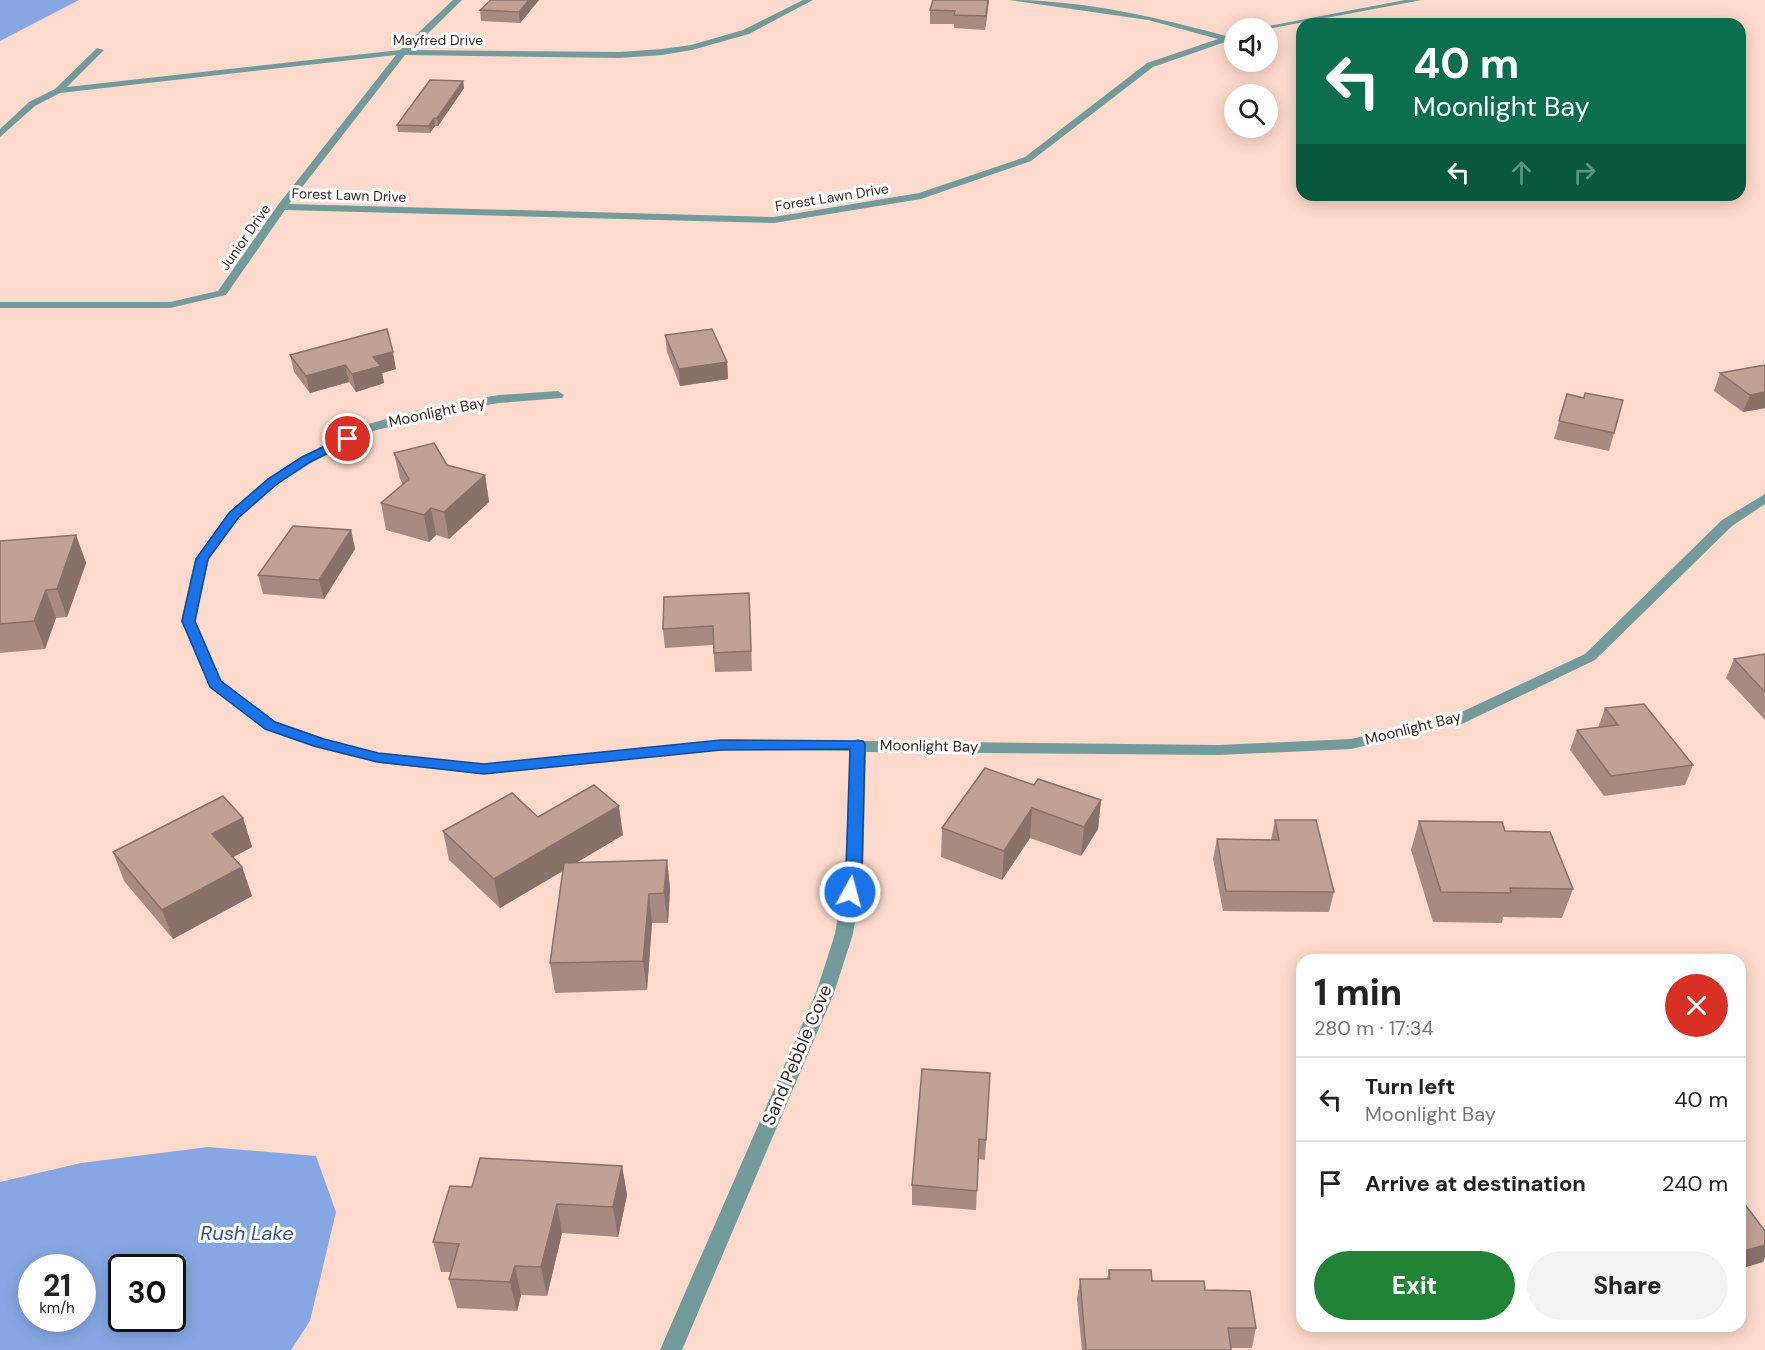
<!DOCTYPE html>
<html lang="en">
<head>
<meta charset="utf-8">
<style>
	:root { --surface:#fff; --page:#f2f2f2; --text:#222; --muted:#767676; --line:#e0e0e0; --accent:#218336 }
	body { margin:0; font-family:"DM Sans",sans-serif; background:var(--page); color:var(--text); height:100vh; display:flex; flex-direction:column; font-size:22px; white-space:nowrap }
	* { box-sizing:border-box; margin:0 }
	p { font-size:20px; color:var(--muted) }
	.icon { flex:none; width:33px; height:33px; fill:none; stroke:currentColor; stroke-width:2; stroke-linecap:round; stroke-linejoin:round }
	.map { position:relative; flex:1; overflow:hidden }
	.sheet { position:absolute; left:1296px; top:954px; width:450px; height:378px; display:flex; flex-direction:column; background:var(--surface); border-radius:18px; box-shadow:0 3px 15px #0003 }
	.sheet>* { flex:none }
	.top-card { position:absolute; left:1296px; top:18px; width:450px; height:183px; border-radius:18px; box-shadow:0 3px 15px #0003; background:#0b6e4f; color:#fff; overflow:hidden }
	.controls { position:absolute; left:1224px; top:18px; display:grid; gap:12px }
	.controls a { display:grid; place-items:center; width:54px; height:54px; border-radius:50%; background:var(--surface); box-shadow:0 3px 15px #0003; font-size:30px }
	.speed { position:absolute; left:18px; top:1254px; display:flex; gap:12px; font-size:30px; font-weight:700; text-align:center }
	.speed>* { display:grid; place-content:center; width:78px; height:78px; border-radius:50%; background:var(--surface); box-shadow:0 3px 15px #0003; line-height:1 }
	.speed small { font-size:15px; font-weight:400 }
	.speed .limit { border:3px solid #111; border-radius:9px; background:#fff; color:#111 }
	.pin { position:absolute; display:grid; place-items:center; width:51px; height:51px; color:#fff; margin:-26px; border:3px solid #fff; border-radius:50%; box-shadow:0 2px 6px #0007 }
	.me { position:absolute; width:66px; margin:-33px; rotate:7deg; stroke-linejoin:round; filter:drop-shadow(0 0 4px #0008) }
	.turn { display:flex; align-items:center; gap:21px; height:126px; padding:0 18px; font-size:27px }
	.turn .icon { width:78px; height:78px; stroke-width:2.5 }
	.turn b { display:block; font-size:42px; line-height:51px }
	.lanes { display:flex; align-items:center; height:57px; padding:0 18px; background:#0003; justify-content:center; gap:30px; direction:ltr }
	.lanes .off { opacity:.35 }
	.round { display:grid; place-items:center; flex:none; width:63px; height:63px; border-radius:32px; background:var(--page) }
	.head { display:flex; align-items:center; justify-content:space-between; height:102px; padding:0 18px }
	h1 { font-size:36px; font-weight:800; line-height:45px }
	.cta { display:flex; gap:12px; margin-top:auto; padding:12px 18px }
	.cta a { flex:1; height:69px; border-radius:36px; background:var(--accent); color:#fff; font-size:24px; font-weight:800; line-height:69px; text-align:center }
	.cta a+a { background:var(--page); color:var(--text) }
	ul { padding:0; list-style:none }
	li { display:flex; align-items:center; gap:18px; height:84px; padding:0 18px; border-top:2px solid var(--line) }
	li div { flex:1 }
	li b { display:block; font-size:22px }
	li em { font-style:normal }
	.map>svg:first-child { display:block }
</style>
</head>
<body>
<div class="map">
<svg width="1765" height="1350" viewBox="0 0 1765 1350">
	<rect width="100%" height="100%" fill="#fddacc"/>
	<g fill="#87a7e4" fill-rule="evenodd">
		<path d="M 0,0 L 79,0 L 0,41 Z"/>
		<path d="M 208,1147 L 316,1156 L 336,1212 L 310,1321 L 291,1350 L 0,1350 L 0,1182 L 81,1163 ZM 32,1268 L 82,1268 L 82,1318 L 32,1318 ZM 122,1268 L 172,1268 L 172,1318 L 122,1318 Z"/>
	</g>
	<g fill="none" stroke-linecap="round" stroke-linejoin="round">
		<g fill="#739b9b" fill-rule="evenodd">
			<path d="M 453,0 L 462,0 L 411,50 L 620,52 L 662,49 L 691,45 L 743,30 L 803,0 L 813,0 L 749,34 L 692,50 L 662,55 L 620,58 L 405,55 L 289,204 L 774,217 L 919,193 L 1025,157 L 1147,63 L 1218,39 L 1148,20 L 1009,0 C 1082,0 1156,17 1226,36 L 1234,34 L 1234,39 L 1153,67 L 1031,161 L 921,199 L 774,223 L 285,210 L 226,295 L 170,308 L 0,308 L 0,302 L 170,302 L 218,291 L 278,205 L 396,55 L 60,93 L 35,106 L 0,137 L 0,129 L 29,102 L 55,89 L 97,48 L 104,50 L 67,87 L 400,50 Z"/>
			<path d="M 1405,0 L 1422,0 L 1268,29 L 1258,28 Z"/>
			<path d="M 558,391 L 564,395 L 562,398 L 499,403 L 462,409 L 373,431 L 311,463 L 278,484 L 239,518 L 209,559 L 195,621 L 221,681 L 275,721 L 325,739 L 378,753 L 484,764 L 721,740 L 852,741 L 858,739 L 864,741 L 1219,745 L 1351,739 L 1453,716 L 1585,654 L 1722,520 L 1765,494 L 1765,504 L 1732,526 L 1595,660 L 1462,724 L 1351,749 L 1219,755 L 866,752 L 863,871 L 853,934 L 834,993 L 682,1350 L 660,1350 L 816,993 L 835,934 L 845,871 L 850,751 L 721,750 L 484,774 L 378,763 L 314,747 L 265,729 L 210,687 L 181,621 L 195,559 L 229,512 L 268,478 L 301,457 L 365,425 L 418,410 L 462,401 L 499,395 Z"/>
		</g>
	</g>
	<g fill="#a78a80">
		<path d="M 539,0 L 520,23 L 481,21 L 480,10 Z"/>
		<path d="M 933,0 L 989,0 L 985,30 L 954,28 L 954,24 L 930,24 L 930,10 Z"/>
		<path d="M 463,81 L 464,88 L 438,126 L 435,126 L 430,133 L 398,132 L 397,125 Z"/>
		<path d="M 665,335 L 727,362 L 728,379 L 680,386 L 667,352 Z"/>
		<path d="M 290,355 L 396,369 L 382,373 L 384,383 L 356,392 L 349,382 L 310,393 L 294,372 Z"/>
		<path d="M 1765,365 L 1765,408 L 1743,412 L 1714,391 L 1720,373 Z"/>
		<path d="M 1567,394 L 1614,433 L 1609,451 L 1554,439 Z"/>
		<path d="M 394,453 L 485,475 L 489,502 L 449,539 L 436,535 L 429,542 L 386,530 L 381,503 L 403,485 L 400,479 Z"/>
		<path d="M 351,530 L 355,549 L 324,599 L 263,594 L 258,575 Z"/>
		<path d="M 76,535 L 86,563 L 67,617 L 56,618 L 45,649 L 0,653 L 0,541 Z"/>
		<path d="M 750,612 L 752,671 L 715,672 L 713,645 L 665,648 L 663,629 Z"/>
		<path d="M 1765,654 L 1765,720 L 1726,678 L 1734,659 Z"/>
		<path d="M 1605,708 L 1693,765 L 1685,785 L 1604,796 L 1570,750 L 1577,730 L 1598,728 Z"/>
		<path d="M 1034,785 L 1101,800 L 1098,829 L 1081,856 L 1030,838 L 1002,880 L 941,857 L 942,828 Z"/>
		<path d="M 243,818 L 252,847 L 233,857 L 242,867 L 252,896 L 173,939 L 124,881 L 113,852 Z"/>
		<path d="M 1275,820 L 1334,892 L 1329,912 L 1223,911 L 1213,859 L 1217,839 L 1271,840 Z"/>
		<path d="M 1419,821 L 1505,831 L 1573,889 L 1562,918 L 1503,917 L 1502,923 L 1433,922 L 1411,850 Z"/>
		<path d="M 443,831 L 623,835 L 577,862 L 667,860 L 670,889 L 668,923 L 652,923 L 647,990 L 555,993 L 550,963 L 563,871 L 500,908 L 449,860 Z"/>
		<path d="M 990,1073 L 985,1160 L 978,1159 L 976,1210 L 912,1205 L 912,1185 Z"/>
		<path d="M 622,1166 L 627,1195 L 618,1237 L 562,1233 L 547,1296 L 521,1295 L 517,1311 L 457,1308 L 449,1279 L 451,1272 L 441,1272 L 433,1242 L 472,1187 Z"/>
		<path d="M 1109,1270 L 1152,1281 L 1205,1290 L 1256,1328 L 1252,1348 L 1231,1348 L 1231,1350 L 1082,1350 L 1077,1299 L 1080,1279 L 1107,1279 Z"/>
		<path d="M 1596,1326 L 1623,1326 L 1600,1332 Z"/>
	</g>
	<g fill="#887168">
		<path d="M 529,0 L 539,0 L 520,23 L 519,12 Z"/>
		<path d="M 988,0 L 989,0 L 985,30 L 986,16 Z"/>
		<path d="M 463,81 L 464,88 L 438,126 L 437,118 Z"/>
		<path d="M 434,118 L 435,126 L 430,133 L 429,126 Z"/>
		<path d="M 393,352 L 396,369 L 382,373 L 384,383 L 356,392 L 352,374 L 373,357 Z"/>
		<path d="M 727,362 L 728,379 L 680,386 L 679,369 Z"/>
		<path d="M 345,365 L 349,382 L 310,393 L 306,376 Z"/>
		<path d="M 1765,392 L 1765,408 L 1743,412 L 1750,395 Z"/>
		<path d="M 485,475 L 489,502 L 449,539 L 444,512 Z"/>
		<path d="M 431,508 L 436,535 L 429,542 L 424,515 Z"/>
		<path d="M 351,530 L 355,549 L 324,599 L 319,580 Z"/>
		<path d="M 76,535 L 86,563 L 67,617 L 57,589 Z"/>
		<path d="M 46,590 L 56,618 L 45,649 L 34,621 Z"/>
		<path d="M 1101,800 L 1098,829 L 1081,856 L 1084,827 Z"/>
		<path d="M 619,806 L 623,835 L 500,908 L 494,879 Z"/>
		<path d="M 1032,808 L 1030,838 L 1002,880 L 1004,851 Z"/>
		<path d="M 243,818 L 252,847 L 222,863 L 212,834 Z"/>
		<path d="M 667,860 L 670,889 L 668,923 L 664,893 Z"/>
		<path d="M 242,867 L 252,896 L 173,939 L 162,910 Z"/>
		<path d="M 649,894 L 652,923 L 647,990 L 643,961 Z"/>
		<path d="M 622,1166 L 627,1195 L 618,1237 L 613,1207 Z"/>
		<path d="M 557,1204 L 562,1233 L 547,1296 L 541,1267 Z"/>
		<path d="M 1765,1245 L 1765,1258 L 1763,1262 L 1740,1269 L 1740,1252 Z"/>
		<path d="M 515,1266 L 521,1295 L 517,1311 L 510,1282 Z"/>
		<path d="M 1603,1326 L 1623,1326 L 1600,1332 Z"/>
	</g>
	<g fill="#c2a195" stroke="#887168" stroke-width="1.5">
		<path d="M 491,0 L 529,0 L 519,12 L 480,10 Z"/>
		<path d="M 933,0 L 988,0 L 986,16 L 954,15 L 955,11 L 930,10 Z"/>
		<path d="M 430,80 L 463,81 L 437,118 L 434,118 L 429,126 L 397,125 Z"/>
		<path d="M 387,329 L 393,352 L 373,357 L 381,366 L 352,374 L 345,365 L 306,376 L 290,355 Z"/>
		<path d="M 712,329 L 727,362 L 679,369 L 665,335 Z"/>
		<path d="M 1765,365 L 1765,392 L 1750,395 L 1720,373 Z"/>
		<path d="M 1585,393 L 1623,400 L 1614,433 L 1559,421 L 1567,394 L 1584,398 Z"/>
		<path d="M 434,443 L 447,465 L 485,475 L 444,512 L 431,508 L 424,515 L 381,503 L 409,479 L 394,453 Z"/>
		<path d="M 293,526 L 351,530 L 319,580 L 258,575 Z"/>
		<path d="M 76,535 L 57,589 L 46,590 L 34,621 L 0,624 L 0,541 Z"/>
		<path d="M 749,593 L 751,651 L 714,653 L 713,626 L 663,629 L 664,597 Z"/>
		<path d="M 1765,654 L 1765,692 L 1734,659 Z"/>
		<path d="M 1644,704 L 1693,765 L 1611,776 L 1577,730 L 1618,725 L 1605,708 Z"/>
		<path d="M 985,768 L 1034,785 L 1038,779 L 1101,800 L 1084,827 L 1032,808 L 1004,851 L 942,828 Z"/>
		<path d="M 594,785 L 619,806 L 494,879 L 443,831 L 512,793 L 538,817 Z"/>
		<path d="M 223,796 L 243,818 L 212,834 L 242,867 L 162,910 L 113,852 Z"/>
		<path d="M 1275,820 L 1316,820 L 1334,892 L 1226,891 L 1217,839 L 1279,840 Z"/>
		<path d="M 1419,821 L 1502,822 L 1505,831 L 1550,832 L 1573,889 L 1510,888 L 1511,893 L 1441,892 Z"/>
		<path d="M 667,860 L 664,893 L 649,894 L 643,961 L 550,963 L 564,863 Z"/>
		<path d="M 922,1069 L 990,1073 L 986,1140 L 979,1139 L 977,1191 L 912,1185 Z"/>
		<path d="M 480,1158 L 622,1166 L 613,1207 L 557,1204 L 541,1267 L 515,1266 L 510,1282 L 449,1279 L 459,1244 L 433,1242 L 450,1186 L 472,1187 Z"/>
		<path d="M 1740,1198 L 1765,1231 L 1765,1245 L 1740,1252 Z"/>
		<path d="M 1109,1270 L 1151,1270 L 1152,1281 L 1204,1281 L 1205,1290 L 1250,1291 L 1256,1328 L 1228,1328 L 1231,1350 L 1086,1350 L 1080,1279 L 1110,1279 Z"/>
	</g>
	<path fill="#1a73e8" stroke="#114b97" stroke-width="1.5" d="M 348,435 L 354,439 L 352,441 L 310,462 L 277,484 L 238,518 L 208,559 L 195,621 L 221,681 L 275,722 L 324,739 L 378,753 L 484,764 L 721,740 L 863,741 L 865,744 L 862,871 L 856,896 L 845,896 L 843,892 L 846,871 L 850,749 L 721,750 L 484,774 L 378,762 L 314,746 L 265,729 L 210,687 L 182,621 L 196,559 L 229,513 L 268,479 L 302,457 Z"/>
	<g text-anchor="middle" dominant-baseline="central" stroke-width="6" stroke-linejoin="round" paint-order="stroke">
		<g font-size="14" fill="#322520" stroke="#fff">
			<text x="438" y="40">Mayfred Drive</text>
			<text transform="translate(349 195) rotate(2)">Forest Lawn Drive</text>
			<text transform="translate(832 197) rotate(-9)">Forest Lawn Drive</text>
			<text transform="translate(245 237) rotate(-55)">Junior Drive</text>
		</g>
		<g font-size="15" fill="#322520" stroke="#fff">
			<text transform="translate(437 412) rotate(-12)">Moonlight Bay</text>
			<text transform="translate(1413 728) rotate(-14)">Moonlight Bay</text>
			<text transform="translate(929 746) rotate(1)">Moonlight Bay</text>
		</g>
		<g font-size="18" fill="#322520" stroke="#fff">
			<text transform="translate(797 1055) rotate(-67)">Sand Pebble Cove</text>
		</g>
		<g font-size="20" font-style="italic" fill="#2f539c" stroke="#fff">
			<text x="247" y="1233">Rush Lake</text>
		</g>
	</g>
</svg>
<div class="controls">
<a><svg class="icon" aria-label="sound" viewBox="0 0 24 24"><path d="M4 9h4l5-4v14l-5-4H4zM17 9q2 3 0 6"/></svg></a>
<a><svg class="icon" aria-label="search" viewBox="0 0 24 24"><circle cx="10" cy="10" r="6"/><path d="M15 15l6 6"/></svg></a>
</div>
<div class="speed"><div>21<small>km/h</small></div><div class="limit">30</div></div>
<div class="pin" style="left:348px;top:439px;background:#d93025"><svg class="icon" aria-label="arrive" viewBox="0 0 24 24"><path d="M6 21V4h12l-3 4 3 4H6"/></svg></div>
<svg class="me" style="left:850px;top:892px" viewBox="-20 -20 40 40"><circle r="17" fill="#1a73e8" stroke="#fff" stroke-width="3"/><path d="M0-11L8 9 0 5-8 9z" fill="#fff"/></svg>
<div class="top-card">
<div class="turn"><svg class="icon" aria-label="left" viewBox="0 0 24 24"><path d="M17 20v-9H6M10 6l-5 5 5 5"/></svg><div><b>40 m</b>Moonlight Bay</div></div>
<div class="lanes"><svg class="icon" aria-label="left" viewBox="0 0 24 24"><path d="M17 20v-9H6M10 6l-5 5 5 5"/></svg><svg class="icon off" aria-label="ahead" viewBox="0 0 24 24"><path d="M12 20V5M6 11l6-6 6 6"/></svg><svg class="icon off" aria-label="right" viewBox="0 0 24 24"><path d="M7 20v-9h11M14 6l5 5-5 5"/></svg></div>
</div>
<section class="sheet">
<div class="head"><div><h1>1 min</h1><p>280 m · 17:34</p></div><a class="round" style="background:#d93025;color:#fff"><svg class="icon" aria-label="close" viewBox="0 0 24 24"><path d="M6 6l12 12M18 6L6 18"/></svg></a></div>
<ul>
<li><svg class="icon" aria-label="left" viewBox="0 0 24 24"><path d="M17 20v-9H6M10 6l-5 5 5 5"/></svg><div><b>Turn left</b><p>Moonlight Bay</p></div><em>40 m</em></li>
<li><svg class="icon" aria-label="arrive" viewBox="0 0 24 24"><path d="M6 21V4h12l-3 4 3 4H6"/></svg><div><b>Arrive at destination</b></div><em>240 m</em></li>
</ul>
<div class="cta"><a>Exit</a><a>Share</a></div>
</section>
</div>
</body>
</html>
